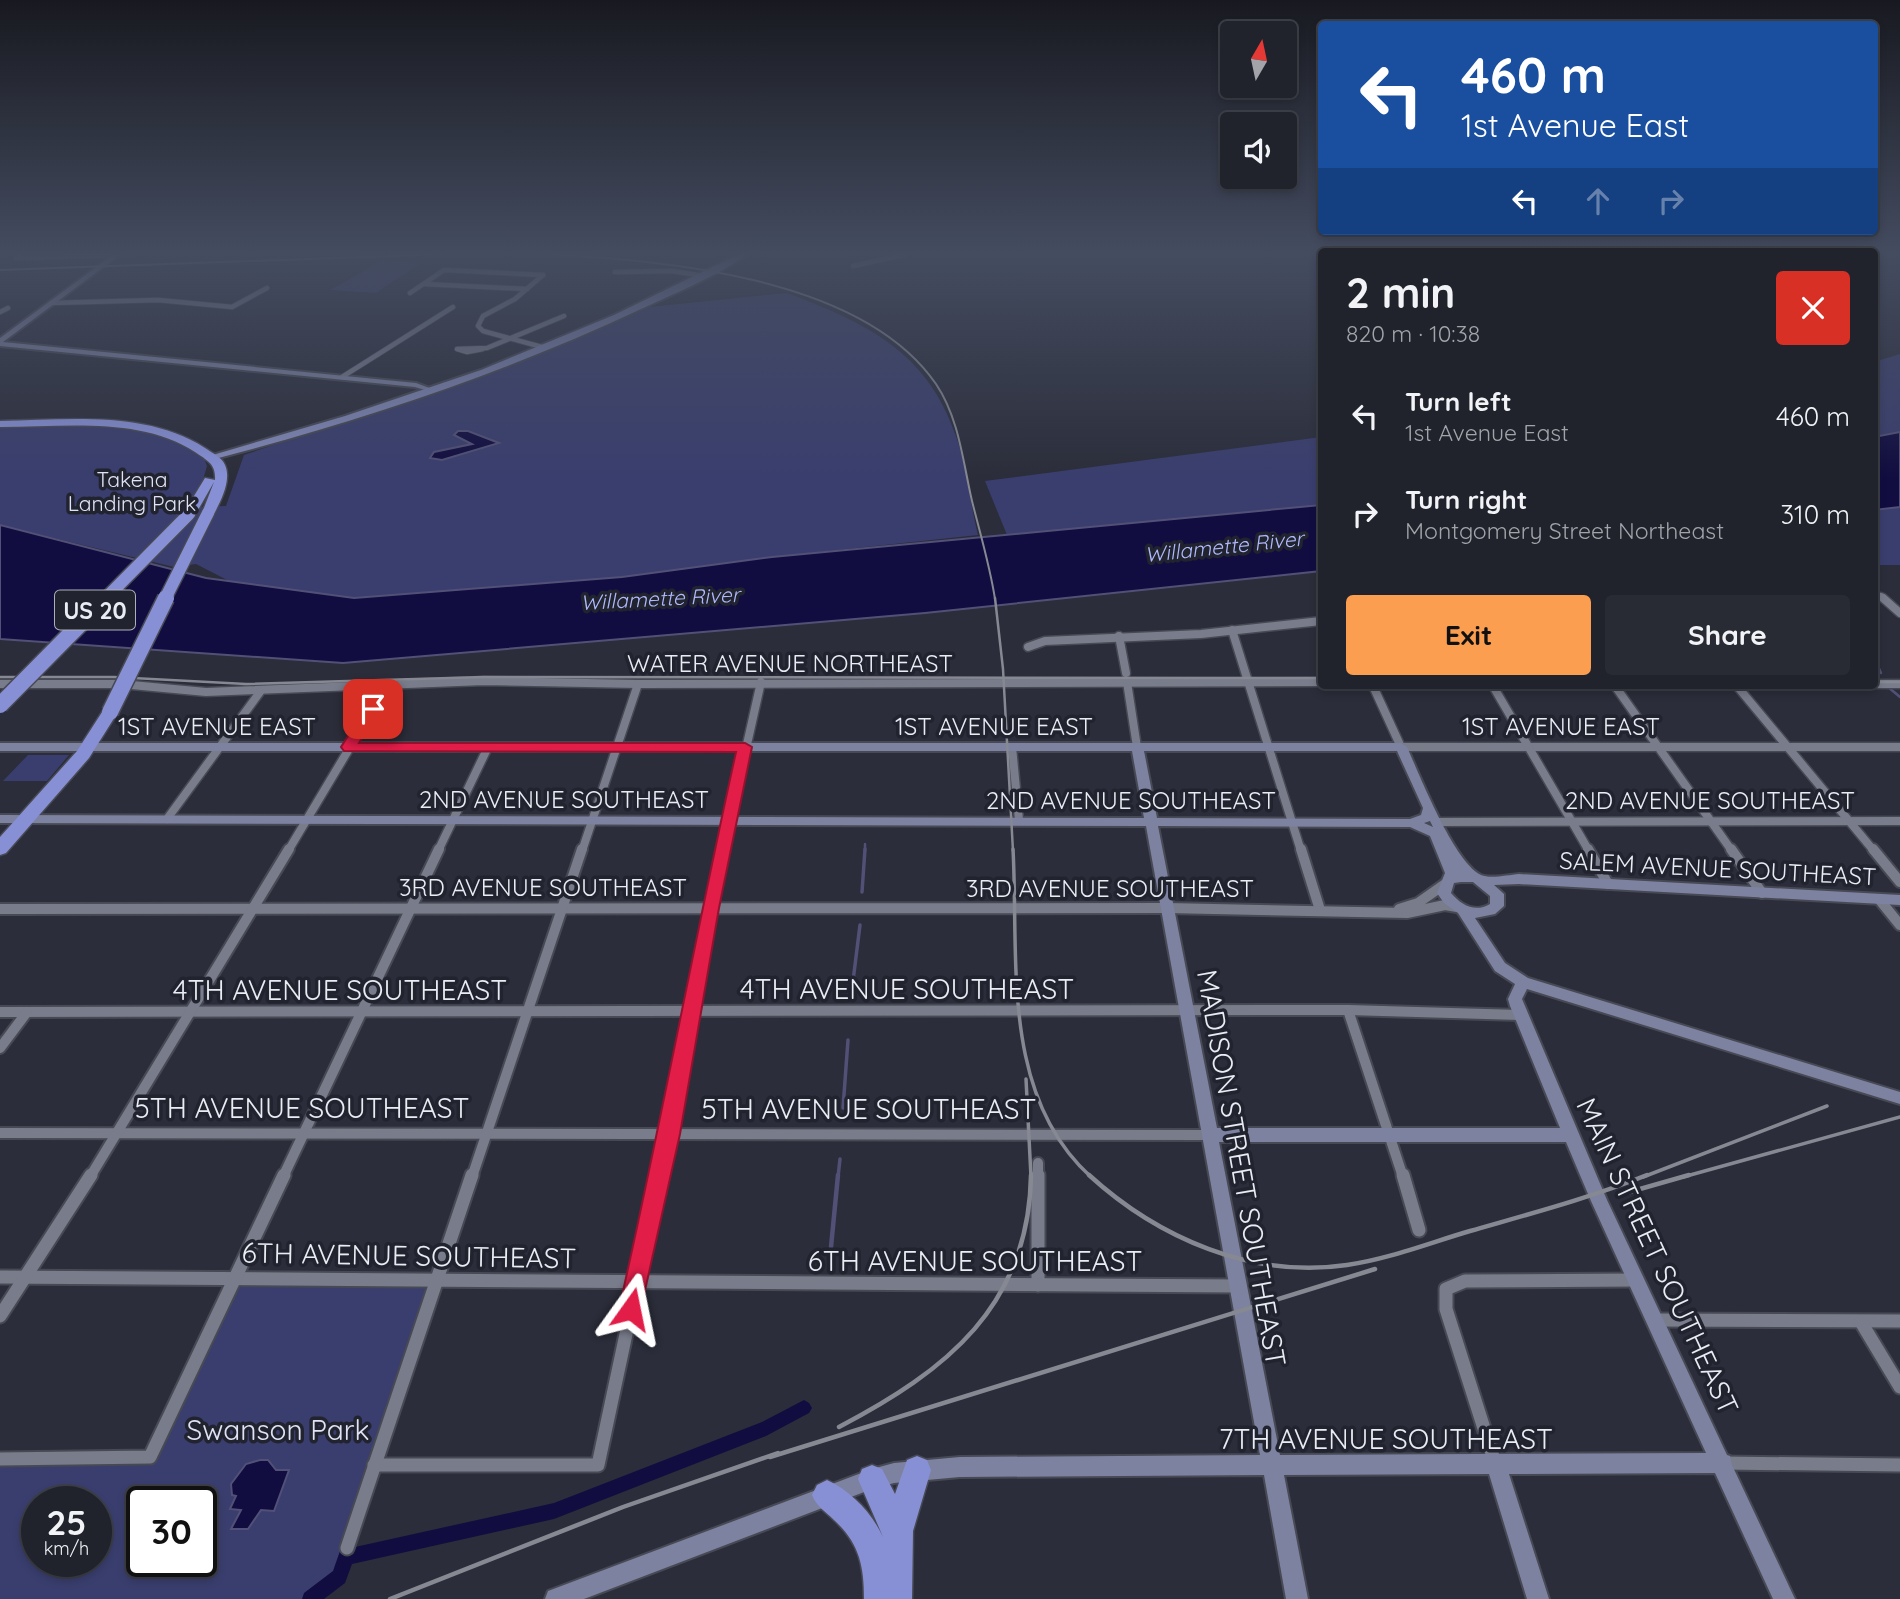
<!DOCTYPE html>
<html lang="en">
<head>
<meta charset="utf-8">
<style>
	:root { --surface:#20222c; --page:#282a34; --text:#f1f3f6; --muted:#a2a4a9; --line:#3d3f48; --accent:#fb9e50 }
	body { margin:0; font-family:Quicksand,sans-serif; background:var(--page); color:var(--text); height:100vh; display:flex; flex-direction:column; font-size:26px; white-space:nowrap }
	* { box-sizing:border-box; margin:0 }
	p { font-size:23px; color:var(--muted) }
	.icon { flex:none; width:38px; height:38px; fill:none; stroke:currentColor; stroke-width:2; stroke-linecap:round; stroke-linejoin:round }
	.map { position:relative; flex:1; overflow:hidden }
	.panel { position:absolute; left:1318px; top:248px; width:560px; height:441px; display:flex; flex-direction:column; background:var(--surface); border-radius:7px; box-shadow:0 4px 10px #0003,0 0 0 2px var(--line) }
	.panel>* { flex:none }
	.top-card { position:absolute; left:1318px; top:21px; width:560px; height:214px; border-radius:7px; box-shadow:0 4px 10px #0003,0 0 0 2px var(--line); background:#1a4fa0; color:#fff; overflow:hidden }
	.needle { width:46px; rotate:9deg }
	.buttons { position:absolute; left:1220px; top:21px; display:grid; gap:14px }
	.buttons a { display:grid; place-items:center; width:77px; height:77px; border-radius:7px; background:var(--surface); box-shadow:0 4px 10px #0003,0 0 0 2px var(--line); font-size:35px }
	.speed { position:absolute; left:21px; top:1486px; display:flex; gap:14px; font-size:35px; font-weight:700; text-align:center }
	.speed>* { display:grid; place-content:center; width:91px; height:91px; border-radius:50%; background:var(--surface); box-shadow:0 4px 10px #0003,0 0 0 2px var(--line); line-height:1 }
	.speed small { font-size:18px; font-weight:400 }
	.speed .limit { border:4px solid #111; border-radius:10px; background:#fff; color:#111 }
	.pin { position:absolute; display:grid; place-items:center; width:60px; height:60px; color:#fff; margin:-30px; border-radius:14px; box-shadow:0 4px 10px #0006 }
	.me { position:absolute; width:77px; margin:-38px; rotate:12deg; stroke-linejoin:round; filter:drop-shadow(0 0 5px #0008) }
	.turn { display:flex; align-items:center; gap:24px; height:147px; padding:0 28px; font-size:32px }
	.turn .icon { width:91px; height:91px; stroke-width:2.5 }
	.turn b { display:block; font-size:49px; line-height:60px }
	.lanes { display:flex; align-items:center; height:66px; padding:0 28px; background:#0003; justify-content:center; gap:35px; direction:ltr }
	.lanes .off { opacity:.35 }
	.round { display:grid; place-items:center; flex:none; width:74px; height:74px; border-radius:7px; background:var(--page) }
	.summary { display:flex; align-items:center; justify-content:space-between; height:119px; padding:0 28px }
	h1 { font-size:42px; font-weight:700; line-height:52px }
	.button { display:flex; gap:14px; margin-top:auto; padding:14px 28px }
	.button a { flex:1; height:80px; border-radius:7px; background:var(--accent); color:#111; font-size:28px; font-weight:700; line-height:80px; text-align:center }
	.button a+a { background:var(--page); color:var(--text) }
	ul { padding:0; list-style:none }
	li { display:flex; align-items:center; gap:21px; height:98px; padding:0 28px }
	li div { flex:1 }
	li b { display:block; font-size:26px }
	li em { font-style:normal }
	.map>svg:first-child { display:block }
</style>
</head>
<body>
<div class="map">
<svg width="1900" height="1599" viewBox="0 0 1900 1599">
	<rect width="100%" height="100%" fill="#2b2d3a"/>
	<g fill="#3a3e6e" fill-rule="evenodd">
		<path d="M 381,261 L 422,262 L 376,293 L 330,290 Z"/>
		<path d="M 787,293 C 866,323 927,351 956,436 C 967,467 970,503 978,535 L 772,557 L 622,577 L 354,598 L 231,582 L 196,564 L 174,567 L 0,525 L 0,424 L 140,428 L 200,447 L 207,466 L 195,507 L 226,506 L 244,455 L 408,399 L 640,308 Z"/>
		<path d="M 1900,354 L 1900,432 L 1874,437 L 1874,362 Z"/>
		<path d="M 1321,437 L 1321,505 L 1007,535 L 985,481 Z"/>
		<path d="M 1900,507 L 1900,565 L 1874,565 L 1874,510 Z"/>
		<path d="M 28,755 L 69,755 L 47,781 L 3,781 Z"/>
		<path d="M 235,1277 L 436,1279 L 339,1577 L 310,1599 L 0,1599 L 0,1459 L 150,1457 ZM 37,1502 L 96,1502 L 96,1561 L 37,1561 ZM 142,1502 L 201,1502 L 201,1561 L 142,1561 Z"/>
	</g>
	<g fill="#110d40" stroke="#525076" stroke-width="2">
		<path d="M 458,431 L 468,431 L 499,443 L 442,460 L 430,458 L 434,452 L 472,444 L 454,435 Z"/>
		<path d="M 1900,432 L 1900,507 L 1874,510 L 1874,437 Z"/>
		<path d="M 1321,505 L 1321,571 L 925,613 L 343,663 L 0,639 L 0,525 L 206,578 L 354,598 L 622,577 L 772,557 Z"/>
		<path d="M 260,1460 L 268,1460 L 276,1470 L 289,1470 L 274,1511 L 261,1510 L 248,1529 L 231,1529 L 241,1510 L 230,1509 L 236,1496 L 232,1495 L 231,1484 L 246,1464 Z"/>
	</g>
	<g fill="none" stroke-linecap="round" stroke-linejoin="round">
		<g stroke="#525076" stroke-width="2.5">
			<path d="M 1874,657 L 1881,673"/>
			<path d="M 1888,687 L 1900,697"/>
			<path d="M 865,851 L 865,844"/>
		</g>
		<g stroke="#525076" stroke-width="3.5">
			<path d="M 862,892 L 865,849"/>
			<path d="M 852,989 L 860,925"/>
			<path d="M 843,1108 L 848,1040"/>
			<path d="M 838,1177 L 840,1159"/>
		</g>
		<path stroke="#525076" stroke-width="4.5" d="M 831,1247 L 838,1175"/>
		<path fill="#110d40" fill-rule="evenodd" d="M 804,1400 L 809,1403 L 812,1408 L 809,1413 L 766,1436 L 554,1519 L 352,1564 L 345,1583 L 324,1599 L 302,1599 L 304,1593 L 333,1571 L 340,1551 L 346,1549 L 554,1503 L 762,1422 Z"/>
		<g stroke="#474954" stroke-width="6">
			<g id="street-far4">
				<path d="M 20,254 L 16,258 L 118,255"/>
				<path d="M 853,266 L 907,254"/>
				<path d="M 615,272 L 672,271 L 704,276"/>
				<path d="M 424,284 L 527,289"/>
				<path d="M 410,293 L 444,270 L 543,275"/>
				<path d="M 51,303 L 158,300 L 232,307 L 267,288"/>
				<path d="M 0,312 L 8,308"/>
				<path d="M 542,347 L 483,331 L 478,326 L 483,316 L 515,299 L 543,275"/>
				<path d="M 483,349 L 467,352 L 457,349 L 487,348 L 564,316"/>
				<path d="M 342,377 L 453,307"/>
			</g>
		</g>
		<g stroke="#474954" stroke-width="9">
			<path id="street-far3" d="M 1881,596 L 1885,599"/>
		</g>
		<g stroke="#474954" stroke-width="11">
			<g id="street-far2">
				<path d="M 1883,598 L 1900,613"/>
				<path d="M 1232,630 L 1301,851"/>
				<path d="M 1119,636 L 1126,673"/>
				<path d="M 1028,647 L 1045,641 L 1201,634 L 1321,621"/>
				<path d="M 1127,682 L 1137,747"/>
				<path d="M 0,684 L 121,684 L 206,692 L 484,681 L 638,684 L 1321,682"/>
				<path d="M 1874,684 L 1900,684"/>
				<path d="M 1373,686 L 1401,747 L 1900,747"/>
				<path d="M 1493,686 L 1589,851"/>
				<path d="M 1615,686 L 1732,851"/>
				<path d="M 1737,686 L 1874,851"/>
				<path d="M 1012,747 L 1019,820"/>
				<path d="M 167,819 L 260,692"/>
				<path d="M 1436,822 L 1900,821"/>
				<path d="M 288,851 L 386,687"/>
				<path d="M 438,851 L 488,747"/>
				<path d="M 582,851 L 638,684"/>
				<path d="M 723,851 L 761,682"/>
			</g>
		</g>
		<g stroke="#474954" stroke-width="14">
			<g id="street-far1">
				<path d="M 1301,849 L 1320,910"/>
				<path d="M 1588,849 L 1608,884"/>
				<path d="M 1731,849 L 1762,893"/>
				<path d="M 1873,849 L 1900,882"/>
				<path d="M 1879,899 L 1900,925"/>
				<path d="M 0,909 L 1167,908 L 1407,913 L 1445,905 L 1457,907"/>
				<path d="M 1399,909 L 1418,903 L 1445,884"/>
				<path d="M 1348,1010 L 1403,1177"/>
				<path d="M 0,1012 L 1348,1010 L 1520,1015"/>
				<path d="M 0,1048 L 27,1012"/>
				<path d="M 0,1133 L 1211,1135"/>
				<path d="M 1038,1163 L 1038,1177"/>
				<path d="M 90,1177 L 289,849"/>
				<path d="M 283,1177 L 439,849"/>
				<path d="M 472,1177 L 582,849"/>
				<path d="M 660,1177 L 723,849"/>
			</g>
		</g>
		<g stroke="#474954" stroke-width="17">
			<g id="street">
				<path d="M 1038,1175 L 1038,1285"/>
				<path d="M 1403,1175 L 1419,1230"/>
				<path d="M 0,1277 L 1237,1286"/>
				<path d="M 0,1316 L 91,1175"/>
				<path d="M 1656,1320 L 1900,1321"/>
				<path d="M 1861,1322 L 1900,1387"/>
				<path d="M 0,1459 L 150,1457 L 284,1175"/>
				<path d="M 1495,1463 L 1446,1309 L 1446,1289 L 1465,1281 L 1636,1280"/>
				<path d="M 1723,1463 L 1900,1465"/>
				<path d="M 374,1465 L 598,1465 L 660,1175"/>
				<path d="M 347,1548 L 472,1175"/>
			</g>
		</g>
		<g stroke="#474954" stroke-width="4">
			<g id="secondary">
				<path d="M 114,254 L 121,254 L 3,342 L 416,383 L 435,390 L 431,392 L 415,387 L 0,346 L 0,338 Z"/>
				<path d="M 0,743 L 1401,743 L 1407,747 C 1420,776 1454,862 1481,875 C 1490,879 1508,875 1519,874 L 1900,895 L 1900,905 L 1519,884 L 1494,885 L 1504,894 L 1504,906 L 1495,914 L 1475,918 L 1505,963 L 1528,978 L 1900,1092 L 1900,1104 L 1527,989 L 1522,999 L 1607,1200 L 1727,1455 L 1730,1456 L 1732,1465 L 1795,1599 L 1773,1599 L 1715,1473 L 1509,1474 L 1549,1599 L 1527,1599 L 1489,1474 L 1284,1475 L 1308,1599 L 1286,1599 L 1264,1475 L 960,1477 L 894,1483 L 872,1489 L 584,1599 L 545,1599 L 548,1591 L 556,1588 L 872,1469 L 894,1463 L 960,1457 L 1260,1455 L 1146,826 L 0,823 L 0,815 L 1144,818 L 1132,751 L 0,751 ZM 1144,751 L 1397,751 L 1423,808 L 1421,815 L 1410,819 L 1157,818 ZM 1430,821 L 1433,827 L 1424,823 ZM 1158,826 L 1410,827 L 1430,836 L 1445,873 L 1437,893 L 1444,903 L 1458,913 L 1495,971 L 1515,984 L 1508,999 L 1510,1006 L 1560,1128 L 1217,1128 ZM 1461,882 L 1473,882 L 1490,896 L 1490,904 C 1475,913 1461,905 1451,893 L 1454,883 ZM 1219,1142 L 1566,1142 L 1591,1201 L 1706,1453 L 1280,1455 Z"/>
			</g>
		</g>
		<g stroke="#474954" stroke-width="4">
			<path id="primary" d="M 739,254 L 748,254 C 716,277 675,293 639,310 C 502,374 357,422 211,460 L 206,457 L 345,416 L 481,370 L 614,315 Z"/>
		</g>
		<g stroke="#474954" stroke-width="3">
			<g id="highway">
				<path d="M 0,421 C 67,420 146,410 205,448 C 212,453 222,457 225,465 C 232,481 220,502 213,516 L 202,513 L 214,482 L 194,517 L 184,517 L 183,514 L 205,478 L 215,480 C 216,464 208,461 195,452 C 140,416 63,427 0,427 Z"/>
				<path d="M 110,707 L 118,712 L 89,758 L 6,853 L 0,855 L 0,837 L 77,751 L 104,709 Z"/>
				<path d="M 917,1456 L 927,1460 L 931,1470 L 913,1531 L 912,1599 L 864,1599 C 864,1565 859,1543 834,1520 C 825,1511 817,1507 812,1495 L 817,1485 L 827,1480 C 851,1491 872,1513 883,1537 L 858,1479 L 862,1469 L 872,1465 L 882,1469 L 895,1494 L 907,1460 Z"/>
			</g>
		</g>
		<use href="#street-far4" stroke="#797c8b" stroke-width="4.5"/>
		<use href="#street-far3" stroke="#797c8b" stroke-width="6"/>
		<use href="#street-far2" stroke="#797c8b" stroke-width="8"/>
		<use href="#street-far1" stroke="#797c8b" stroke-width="10"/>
		<use href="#street" stroke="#797c8b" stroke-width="13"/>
		<use href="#secondary" fill="#7d82a1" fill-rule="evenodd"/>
		<use href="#primary" fill="#8188b7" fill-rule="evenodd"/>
		<use href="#highway" fill="#8790d5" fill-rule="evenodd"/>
		<g stroke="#868892" stroke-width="2">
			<path d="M 543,254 C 662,260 862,276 936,384 C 959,418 963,462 972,501 C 980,533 990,566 995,599"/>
			<path d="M 0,270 L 446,254"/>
		</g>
		<g stroke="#868892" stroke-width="2.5">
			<path d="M 995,598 L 1003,669 L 1013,851"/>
			<path d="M 0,677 L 114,677 L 246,684 L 484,677 L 1321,678"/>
			<path d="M 1874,682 L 1900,682"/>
		</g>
		<g stroke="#868892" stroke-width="3.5">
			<path d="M 1013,849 C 1019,959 1000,1095 1091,1177"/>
			<path d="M 1026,1079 L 1031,1177"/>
			<path d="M 1643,1177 L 1827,1106"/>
			<path d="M 1683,1177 L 1900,1117"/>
		</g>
		<g stroke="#868892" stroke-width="4.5">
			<path d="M 1089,1175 C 1158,1238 1252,1279 1347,1265 C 1389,1259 1429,1243 1470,1231 C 1529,1214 1590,1198 1647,1175"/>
			<path d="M 1626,1193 L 1689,1175"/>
			<path d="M 839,1427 C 946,1371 1029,1306 1031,1175"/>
			<path d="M 770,1457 L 1375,1269"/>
			<path d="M 390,1599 L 623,1507 L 778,1453"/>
		</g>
		<g stroke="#474954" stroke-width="15" stroke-linecap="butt">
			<g id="highway-bridge-far1">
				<path d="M 105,599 L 189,514"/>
				<path d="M 165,599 L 208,513"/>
			</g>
		</g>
		<g stroke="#474954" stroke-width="19" stroke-linecap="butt">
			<g id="highway-bridge">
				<path d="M 0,705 L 106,598"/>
				<path d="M 110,712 L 166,598"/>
			</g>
		</g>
		<use href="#highway-bridge-far1" stroke="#8790d5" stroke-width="12"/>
		<use href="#highway-bridge" stroke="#8790d5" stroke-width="16"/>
	</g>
	<linearGradient id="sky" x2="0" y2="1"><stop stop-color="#181920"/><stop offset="0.53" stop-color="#444c60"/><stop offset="1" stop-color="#444c60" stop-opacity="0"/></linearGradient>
	<rect width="1900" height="478" fill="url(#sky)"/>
	<path fill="#e11d48" stroke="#92132f" stroke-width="2" d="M 373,704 L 380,709 L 359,743 L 745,743 L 752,747 L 719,908 L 680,1134 L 639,1317 L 631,1320 L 622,1317 L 619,1309 C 661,1124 695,937 736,752 L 344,751 L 341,747 L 368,705 Z"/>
	<g text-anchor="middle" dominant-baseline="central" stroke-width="7" stroke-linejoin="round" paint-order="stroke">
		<g font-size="21" fill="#e0e3f5" stroke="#21232f">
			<text x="132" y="479">Takena<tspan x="132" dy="24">Landing Park</tspan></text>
		</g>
		<g font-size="21" font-style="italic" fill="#afb9fd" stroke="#21232f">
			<text transform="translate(1224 546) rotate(-6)">Willamette River</text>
			<text transform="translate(660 598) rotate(-3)">Willamette River</text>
		</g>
		<rect fill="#21232f" stroke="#aeb0b9" stroke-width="2" x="55" y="590.5" width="80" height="39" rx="5"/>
		<g font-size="23" font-weight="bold" fill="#eaecf4">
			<text x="95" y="610">US 20</text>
		</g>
		<g font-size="24" fill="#eaecf4" stroke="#21232f">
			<text x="790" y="663">WATER AVENUE NORTHEAST</text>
			<text x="217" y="726">1ST AVENUE EAST</text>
			<text x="994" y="726">1ST AVENUE EAST</text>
			<text x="1561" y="726">1ST AVENUE EAST</text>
			<text x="564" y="799">2ND AVENUE SOUTHEAST</text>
			<text x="1131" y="800">2ND AVENUE SOUTHEAST</text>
			<text x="1710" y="800">2ND AVENUE SOUTHEAST</text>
			<text transform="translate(1718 868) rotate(3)">SALEM AVENUE SOUTHEAST</text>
			<text x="543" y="887">3RD AVENUE SOUTHEAST</text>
			<text x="1110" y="888">3RD AVENUE SOUTHEAST</text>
		</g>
		<g font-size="28" fill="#eaecf4" stroke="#21232f">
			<text x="907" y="988">4TH AVENUE SOUTHEAST</text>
			<text x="340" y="989">4TH AVENUE SOUTHEAST</text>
			<text x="302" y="1107">5TH AVENUE SOUTHEAST</text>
			<text x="869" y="1108">5TH AVENUE SOUTHEAST</text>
			<text transform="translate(1242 1168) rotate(80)">MADISON STREET SOUTHEAST</text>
			<text transform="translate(409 1255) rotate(1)">6TH AVENUE SOUTHEAST</text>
			<text transform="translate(1658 1256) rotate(65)">MAIN STREET SOUTHEAST</text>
			<text x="975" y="1260">6TH AVENUE SOUTHEAST</text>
			<text x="1386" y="1438">7TH AVENUE SOUTHEAST</text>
		</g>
		<g font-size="28" fill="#e0e3f5" stroke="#21232f">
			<text x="278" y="1429">Swanson Park</text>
		</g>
	</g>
</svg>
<div class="buttons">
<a><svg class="needle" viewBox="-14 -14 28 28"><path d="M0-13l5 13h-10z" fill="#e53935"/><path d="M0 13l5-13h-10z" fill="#a2a4a9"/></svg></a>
<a><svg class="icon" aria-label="sound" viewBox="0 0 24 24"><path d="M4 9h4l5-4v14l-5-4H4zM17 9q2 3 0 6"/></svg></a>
</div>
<div class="speed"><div>25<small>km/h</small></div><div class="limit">30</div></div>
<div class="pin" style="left:373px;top:709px;background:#d93025"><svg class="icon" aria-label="arrive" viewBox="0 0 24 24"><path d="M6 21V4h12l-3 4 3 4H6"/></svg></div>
<svg class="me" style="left:631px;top:1309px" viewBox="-20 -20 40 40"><path d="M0-17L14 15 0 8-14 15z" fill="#e11d48" stroke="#fff" stroke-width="4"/></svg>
<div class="top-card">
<div class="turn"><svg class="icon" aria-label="left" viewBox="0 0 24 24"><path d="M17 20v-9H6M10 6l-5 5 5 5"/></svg><div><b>460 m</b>1st Avenue East</div></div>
<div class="lanes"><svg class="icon" aria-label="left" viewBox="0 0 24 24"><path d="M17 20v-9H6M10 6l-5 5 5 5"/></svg><svg class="icon off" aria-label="ahead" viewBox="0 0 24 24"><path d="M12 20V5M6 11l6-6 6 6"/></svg><svg class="icon off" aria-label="right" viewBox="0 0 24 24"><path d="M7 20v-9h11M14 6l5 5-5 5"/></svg></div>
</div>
<section class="panel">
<div class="summary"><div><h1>2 min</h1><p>820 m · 10:38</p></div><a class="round" style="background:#d93025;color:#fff"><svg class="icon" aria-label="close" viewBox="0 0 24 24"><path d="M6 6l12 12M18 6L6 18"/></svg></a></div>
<ul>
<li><svg class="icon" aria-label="left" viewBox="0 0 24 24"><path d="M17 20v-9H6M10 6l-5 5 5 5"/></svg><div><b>Turn left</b><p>1st Avenue East</p></div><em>460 m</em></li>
<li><svg class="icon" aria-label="right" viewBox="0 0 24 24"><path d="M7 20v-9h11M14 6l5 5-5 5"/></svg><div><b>Turn right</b><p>Montgomery Street Northeast</p></div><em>310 m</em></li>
</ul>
<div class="button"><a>Exit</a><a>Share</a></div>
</section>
</div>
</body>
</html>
